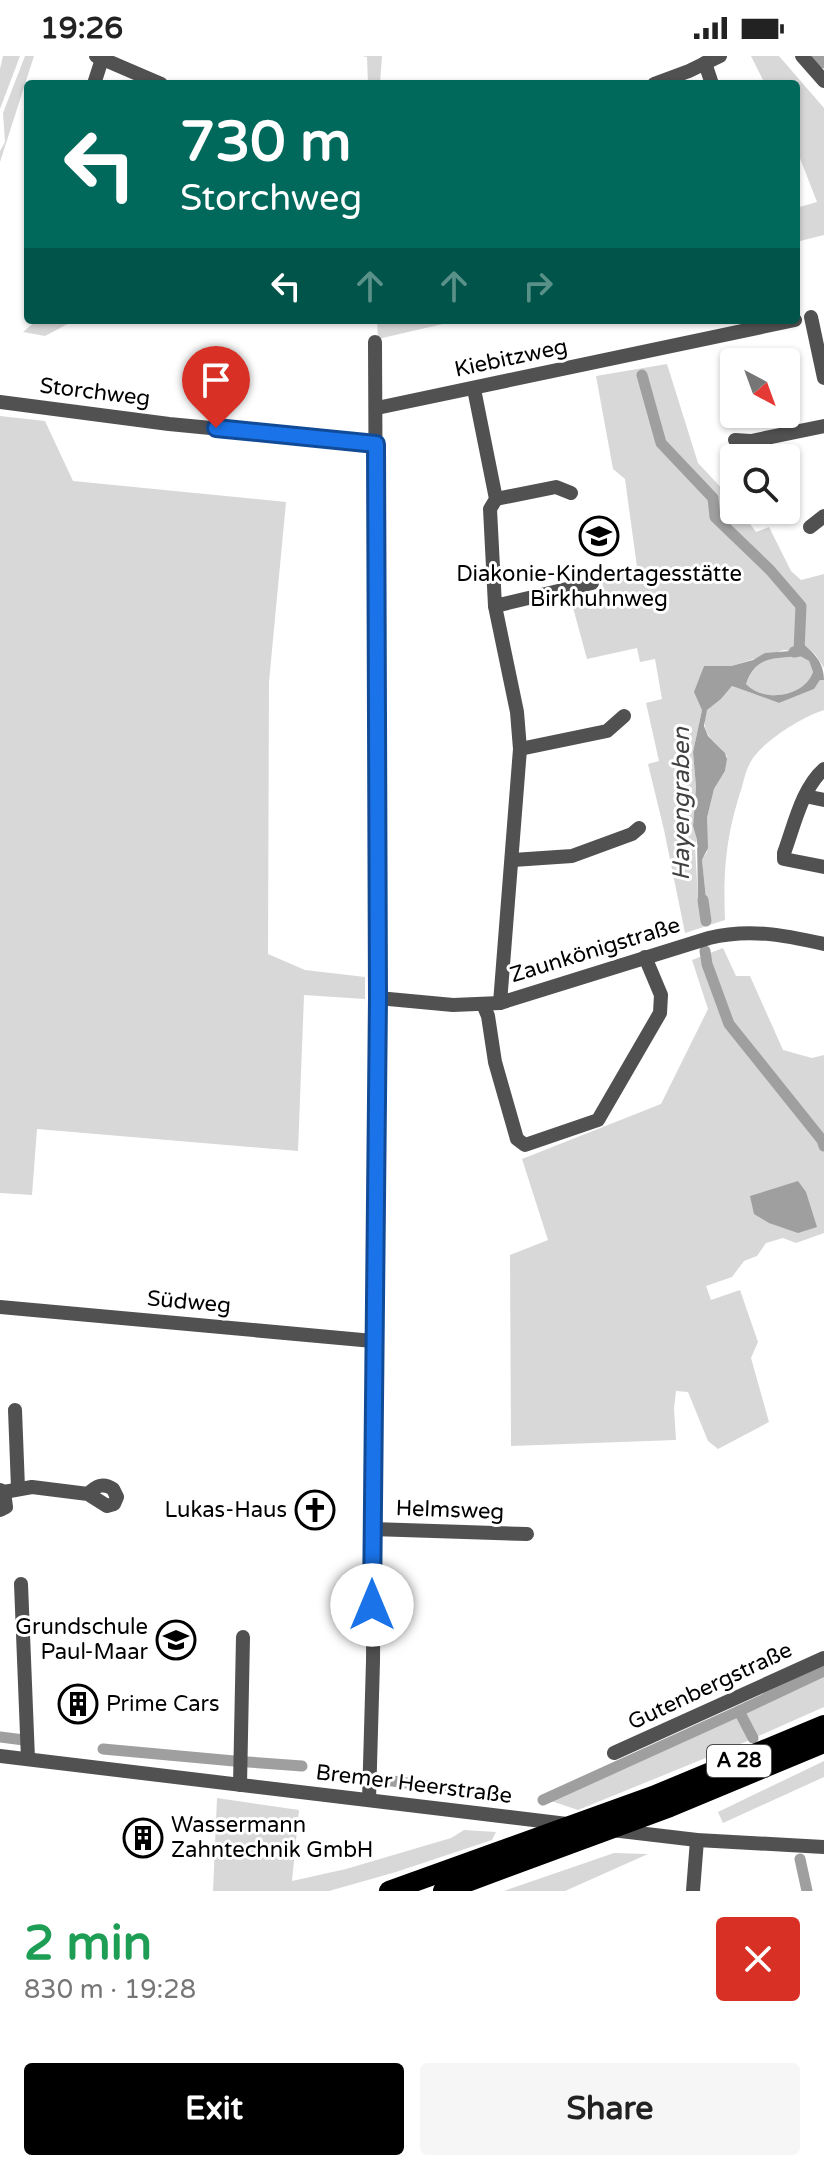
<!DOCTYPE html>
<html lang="en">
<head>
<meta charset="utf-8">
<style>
	:root { --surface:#fff; --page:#f6f6f6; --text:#222; --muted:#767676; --accent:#000 }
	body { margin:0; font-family:"Varela Round",sans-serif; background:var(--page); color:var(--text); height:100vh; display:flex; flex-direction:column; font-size:30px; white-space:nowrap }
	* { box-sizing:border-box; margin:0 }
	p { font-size:26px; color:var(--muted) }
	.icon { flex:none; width:44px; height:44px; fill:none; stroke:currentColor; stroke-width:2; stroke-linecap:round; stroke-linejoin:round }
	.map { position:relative; height:1835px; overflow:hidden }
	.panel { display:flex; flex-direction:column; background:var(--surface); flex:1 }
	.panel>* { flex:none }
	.banner { position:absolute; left:24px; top:24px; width:776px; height:244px; border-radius:8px; box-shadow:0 2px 6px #0004; background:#00695c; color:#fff; overflow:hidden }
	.needle { width:52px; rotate:139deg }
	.fabs { position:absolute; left:720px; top:292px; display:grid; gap:16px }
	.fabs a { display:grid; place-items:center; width:80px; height:80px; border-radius:8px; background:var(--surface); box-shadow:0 2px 6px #0004; font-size:40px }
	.pin { position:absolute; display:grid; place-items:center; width:68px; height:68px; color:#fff; margin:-82px -34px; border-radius:50% 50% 50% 0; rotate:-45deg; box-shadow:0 0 8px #0007 }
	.pin .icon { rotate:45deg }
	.me { position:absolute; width:88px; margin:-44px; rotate:0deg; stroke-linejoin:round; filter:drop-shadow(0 0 6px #0008) }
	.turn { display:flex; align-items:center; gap:28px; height:168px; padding:0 24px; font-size:36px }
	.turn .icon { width:104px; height:104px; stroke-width:2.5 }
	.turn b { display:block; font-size:56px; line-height:68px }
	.lanes { display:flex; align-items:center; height:76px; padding:0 24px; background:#0003; justify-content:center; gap:40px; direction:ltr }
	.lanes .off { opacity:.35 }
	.round { display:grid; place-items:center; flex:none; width:84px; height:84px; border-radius:8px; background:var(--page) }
	.head { display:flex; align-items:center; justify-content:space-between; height:136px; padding:0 24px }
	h1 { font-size:48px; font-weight:700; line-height:60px; color:#1e9e55 }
	.action { display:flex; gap:16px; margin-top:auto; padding:16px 24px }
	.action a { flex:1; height:92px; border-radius:8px; background:var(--accent); color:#fff; font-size:32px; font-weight:700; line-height:92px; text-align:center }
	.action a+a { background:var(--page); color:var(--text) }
	.status { display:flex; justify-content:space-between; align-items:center; height:56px; padding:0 40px; background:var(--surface); direction:ltr }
	.status svg { height:22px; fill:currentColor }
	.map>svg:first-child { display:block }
</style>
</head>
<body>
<div class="status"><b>19:26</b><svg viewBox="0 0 49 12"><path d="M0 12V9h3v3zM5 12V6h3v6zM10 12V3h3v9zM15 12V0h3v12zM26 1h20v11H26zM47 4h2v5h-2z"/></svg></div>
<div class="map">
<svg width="824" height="1835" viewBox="0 0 824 1835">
	<rect width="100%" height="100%" fill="#fff"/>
	<g fill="#d8d8d8">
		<path d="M 3,0 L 20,0 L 0,53 L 0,13 Z"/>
		<path d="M 25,0 L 34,0 L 0,106 L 0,95 L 5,86 L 3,57 Z"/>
		<path d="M 362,0 L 382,0 L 380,28 L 368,28 L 367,1 Z"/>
		<path d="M 751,0 L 779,0 L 824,52 L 824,179 L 796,186 L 796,152 L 817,146 L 796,92 L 796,28 L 765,28 Z"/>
		<path d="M 37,264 L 75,264 L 45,280 L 23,276 Z"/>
		<path d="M 377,264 L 460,264 L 378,283 Z"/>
		<path d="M 667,308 L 698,407 L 729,440 L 734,446 L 734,454 L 740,454 L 756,476 L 769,471 L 791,515 L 801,524 L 824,518 L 824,612 L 815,598 L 801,586 L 790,595 L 784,594 L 731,610 L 704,610 L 699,626 L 702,654 L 693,696 L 696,731 L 693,770 L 697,784 L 695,791 L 698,842 L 707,852 L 702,804 L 707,796 L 707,762 L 714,733 L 725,715 L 727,700 C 712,680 701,682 706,654 L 721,643 L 732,630 L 779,647 L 814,633 L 820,624 L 824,624 L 824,654 C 802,661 761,686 750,707 C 746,714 744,723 742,731 C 726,779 723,814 725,864 L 685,877 L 664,774 L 648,708 L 659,705 L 646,647 L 662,643 L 655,603 L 640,606 L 637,592 L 587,603 L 572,548 L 605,539 L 600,517 L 637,511 L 625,423 L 613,413 L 596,320 Z"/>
		<path d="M 0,360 L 45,365 L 73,425 L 286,446 L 269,626 L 268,898 L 305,914 L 365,921 L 365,943 L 304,939 L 298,1095 L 37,1073 L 32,1139 L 0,1137 Z"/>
		<path d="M 800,600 L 809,605 L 813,616 C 804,641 764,647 746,628 C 757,599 773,603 800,600 Z"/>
		<path d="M 723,892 L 736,920 L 750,920 L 783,994 L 812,1002 L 824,999 L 824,1177 L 796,1187 L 783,1182 L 766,1187 L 757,1200 L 744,1205 L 732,1221 L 706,1230 L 711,1244 L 740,1234 L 758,1286 L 751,1302 L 769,1366 L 718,1393 L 708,1385 L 688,1336 L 676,1335 L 674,1353 L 676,1384 L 511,1390 L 510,1199 L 548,1184 L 522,1103 L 661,1048 L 708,953 L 692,904 Z"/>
		<path d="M 824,1618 L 824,1651 L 745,1686 L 578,1754 L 548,1744 Z"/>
		<path d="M 824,1705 L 824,1721 L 723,1767 L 718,1756 Z"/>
		<path d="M 217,1742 L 299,1754 L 292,1825 L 346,1813 L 451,1782 L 464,1774 L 496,1776 L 492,1784 L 396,1816 L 329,1835 L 213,1835 Z"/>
		<path d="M 614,1797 L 648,1798 L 565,1835 L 504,1835 Z"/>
	</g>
	<g fill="#9f9f9f" fill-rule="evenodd">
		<path d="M 801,586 C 814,597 824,606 824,624 L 820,624 L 814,633 L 779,647 L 732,630 L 721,643 L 707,654 L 704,670 L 708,680 L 725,697 L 727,703 L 725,715 L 714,733 L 707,762 L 708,792 L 702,804 L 707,852 L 704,859 L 698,842 L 697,784 L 693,770 L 696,731 L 693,696 L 702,654 L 694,636 L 704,610 L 731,610 L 753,604 L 765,597 L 790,595 ZM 800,600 L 809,605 L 813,616 C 804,641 764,647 746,628 C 756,599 774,603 800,600 Z"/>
		<path d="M 798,1125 L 806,1136 L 817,1171 L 798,1177 L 769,1167 L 754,1158 L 750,1140 Z"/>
	</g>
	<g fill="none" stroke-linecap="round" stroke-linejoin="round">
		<g stroke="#9f9f9f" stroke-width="11">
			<path d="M 817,0 L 824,7"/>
			<path d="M 642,319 L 661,387 L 713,442 L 715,461 L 770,514 L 801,550 L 799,595 L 794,596"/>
			<path d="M 703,844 L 706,865"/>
			<path d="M 705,895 L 707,908 L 729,968 L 822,1084 L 824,1090"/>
			<path d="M 0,1681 L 24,1684"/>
			<path d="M 753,1682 L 739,1655 L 824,1615"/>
			<path d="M 103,1693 L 234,1705"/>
			<path d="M 248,1706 L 302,1710"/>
			<path d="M 385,1724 L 504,1740"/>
			<path d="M 543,1744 L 739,1655"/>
			<path d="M 800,1803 L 807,1835"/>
		</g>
		<g stroke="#515151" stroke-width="14">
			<path d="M 96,0 L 161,28"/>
			<path d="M 802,0 L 824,25"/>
			<path d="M 705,7 L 712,28"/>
			<path d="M 94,28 L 102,3"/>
			<path d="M 654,28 L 689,15 L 720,0"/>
			<path d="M 811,261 L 824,322"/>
			<path d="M 474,333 L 496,443 L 490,453 L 495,550 L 592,527"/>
			<path d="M 0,346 L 169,368 L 376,388"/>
			<path d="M 377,352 L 795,264"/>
			<path d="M 735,384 L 751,385 L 824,370"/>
			<path d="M 496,443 L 556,431 L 571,437"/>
			<path d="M 810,471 L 824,460"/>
			<path d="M 495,550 L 517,656 L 520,693 L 500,947"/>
			<path d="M 520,693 L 607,675 L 624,660"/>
			<path d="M 824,713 C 802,732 794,770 784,797 L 784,803 L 824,811"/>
			<path d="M 805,740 L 824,744"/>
			<path d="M 513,804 L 572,800 L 632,778 L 639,772"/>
			<path d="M 378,942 L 453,949 L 500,947 L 709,882 C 749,872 784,879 824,888"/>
			<path d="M 483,948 L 488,960 L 495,1006 L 517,1083 L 525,1089 L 598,1064 L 660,957 L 661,939 L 645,901"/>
			<path d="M 0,1251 L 373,1285"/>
			<path d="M 15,1354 L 18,1432"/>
			<path d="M 0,1434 L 4,1436 L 6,1451 L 0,1454"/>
			<path d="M 4,1436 L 32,1431 L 88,1438 L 107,1450 L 114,1448 L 117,1441 L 113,1433 C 103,1426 96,1430 88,1438"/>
			<path d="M 372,1473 L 527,1478"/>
			<path d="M 21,1528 L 28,1703"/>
			<path d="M 614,1697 L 824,1602"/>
			<path d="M 0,1700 L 567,1768"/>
			<path d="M 240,1729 L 243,1581"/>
			<path d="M 369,1744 L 373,1605 L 378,942 L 375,286"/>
			<path d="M 612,1774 L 697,1784 L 824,1791"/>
			<path d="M 693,1835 L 697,1784"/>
		</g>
		<g stroke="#000" stroke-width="20">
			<path d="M 389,1835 L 653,1740 L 824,1669"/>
			<path d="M 443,1835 L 670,1751 L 824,1687"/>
		</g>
	</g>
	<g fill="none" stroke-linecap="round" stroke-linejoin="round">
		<g stroke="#114b97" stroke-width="20">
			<path id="route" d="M 216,372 L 376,388 L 378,942 L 372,1549"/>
		</g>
		<use href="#route" stroke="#1a73e8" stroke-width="14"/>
	</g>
	<defs>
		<g id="school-ring" transform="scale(2)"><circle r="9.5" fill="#fff" stroke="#000" stroke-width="1.5"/><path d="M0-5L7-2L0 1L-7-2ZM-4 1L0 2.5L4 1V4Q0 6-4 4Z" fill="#000"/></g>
		<g id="church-ring" transform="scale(2)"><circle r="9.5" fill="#fff" stroke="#000" stroke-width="1.5"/><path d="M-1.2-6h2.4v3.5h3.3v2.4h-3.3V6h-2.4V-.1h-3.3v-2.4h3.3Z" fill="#000"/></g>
		<g id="building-ring" transform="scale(2)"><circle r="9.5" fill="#fff" stroke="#000" stroke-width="1.5"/><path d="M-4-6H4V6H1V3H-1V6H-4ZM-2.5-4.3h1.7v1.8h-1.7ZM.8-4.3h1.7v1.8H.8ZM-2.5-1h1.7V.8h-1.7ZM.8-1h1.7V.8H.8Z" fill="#000"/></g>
	</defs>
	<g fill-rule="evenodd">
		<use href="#school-ring" x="599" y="480"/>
		<use href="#church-ring" x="315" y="1454"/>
		<use href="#school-ring" x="176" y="1584"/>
		<use href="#building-ring" x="78" y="1648"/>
		<use href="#building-ring" x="143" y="1782"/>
	</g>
	<g text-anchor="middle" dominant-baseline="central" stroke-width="6" stroke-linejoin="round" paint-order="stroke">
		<rect fill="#fff" stroke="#4c4c4c" stroke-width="2" x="707" y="1689" width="64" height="32" rx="6"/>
		<g font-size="20" font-weight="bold" fill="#000">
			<text x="739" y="1705">A 28</text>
		</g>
		<g font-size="22" fill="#000" stroke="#fff">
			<text transform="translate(511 302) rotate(-12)">Kiebitzweg</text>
			<text transform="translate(95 336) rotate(7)">Storchweg</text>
			<text transform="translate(595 894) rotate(-17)">Zaunkönigstraße</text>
			<text transform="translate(189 1246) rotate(5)">Südweg</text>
			<text transform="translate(450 1454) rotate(2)">Helmsweg</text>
			<text transform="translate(710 1630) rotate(-25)">Gutenbergstraße</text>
			<text transform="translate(414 1728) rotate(7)">Bremer Heerstraße</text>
		</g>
		<g font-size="22" fill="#000" stroke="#fff" text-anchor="end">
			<text x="599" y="518" text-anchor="middle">Diakonie-Kindertagesstätte<tspan x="599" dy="25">Birkhuhnweg</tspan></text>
			<text x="287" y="1454">Lukas-Haus</text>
			<text x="148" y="1571">Grundschule<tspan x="148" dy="25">Paul-Maar</tspan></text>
			<text x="106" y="1648" text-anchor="start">Prime Cars</text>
			<text x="171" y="1769" text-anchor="start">Wassermann<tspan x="171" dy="25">Zahntechnik GmbH</tspan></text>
		</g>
		<g font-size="24" font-style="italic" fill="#404040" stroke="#fff">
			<text transform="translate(681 748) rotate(-90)">Hayengraben</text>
		</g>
	</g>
</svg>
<div class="fabs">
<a><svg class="needle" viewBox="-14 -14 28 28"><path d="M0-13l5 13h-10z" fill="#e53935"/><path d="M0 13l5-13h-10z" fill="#767676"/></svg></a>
<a><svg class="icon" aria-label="search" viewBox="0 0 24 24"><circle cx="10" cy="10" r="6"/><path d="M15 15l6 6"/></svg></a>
</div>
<div class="pin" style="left:216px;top:372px;background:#d93025"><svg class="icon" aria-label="arrive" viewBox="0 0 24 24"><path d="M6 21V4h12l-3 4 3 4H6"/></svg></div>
<svg class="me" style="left:372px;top:1549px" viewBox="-20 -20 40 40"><circle r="19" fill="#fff"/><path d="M0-13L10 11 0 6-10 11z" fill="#1a73e8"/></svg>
<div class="banner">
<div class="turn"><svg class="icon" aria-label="left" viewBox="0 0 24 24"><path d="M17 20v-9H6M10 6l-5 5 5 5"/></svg><div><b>730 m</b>Storchweg</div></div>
<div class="lanes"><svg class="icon" aria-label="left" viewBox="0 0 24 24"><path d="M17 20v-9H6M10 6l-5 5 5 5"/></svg><svg class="icon off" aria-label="ahead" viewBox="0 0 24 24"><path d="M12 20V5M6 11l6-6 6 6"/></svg><svg class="icon off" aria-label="ahead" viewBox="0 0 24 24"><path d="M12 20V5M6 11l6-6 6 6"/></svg><svg class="icon off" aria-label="right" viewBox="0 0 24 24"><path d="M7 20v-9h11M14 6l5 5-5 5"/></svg></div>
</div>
</div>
<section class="panel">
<div class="head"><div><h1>2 min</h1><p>830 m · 19:28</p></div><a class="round" style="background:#d93025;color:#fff"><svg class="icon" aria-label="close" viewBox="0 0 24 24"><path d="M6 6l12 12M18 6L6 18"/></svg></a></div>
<div class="action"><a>Exit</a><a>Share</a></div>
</section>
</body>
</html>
